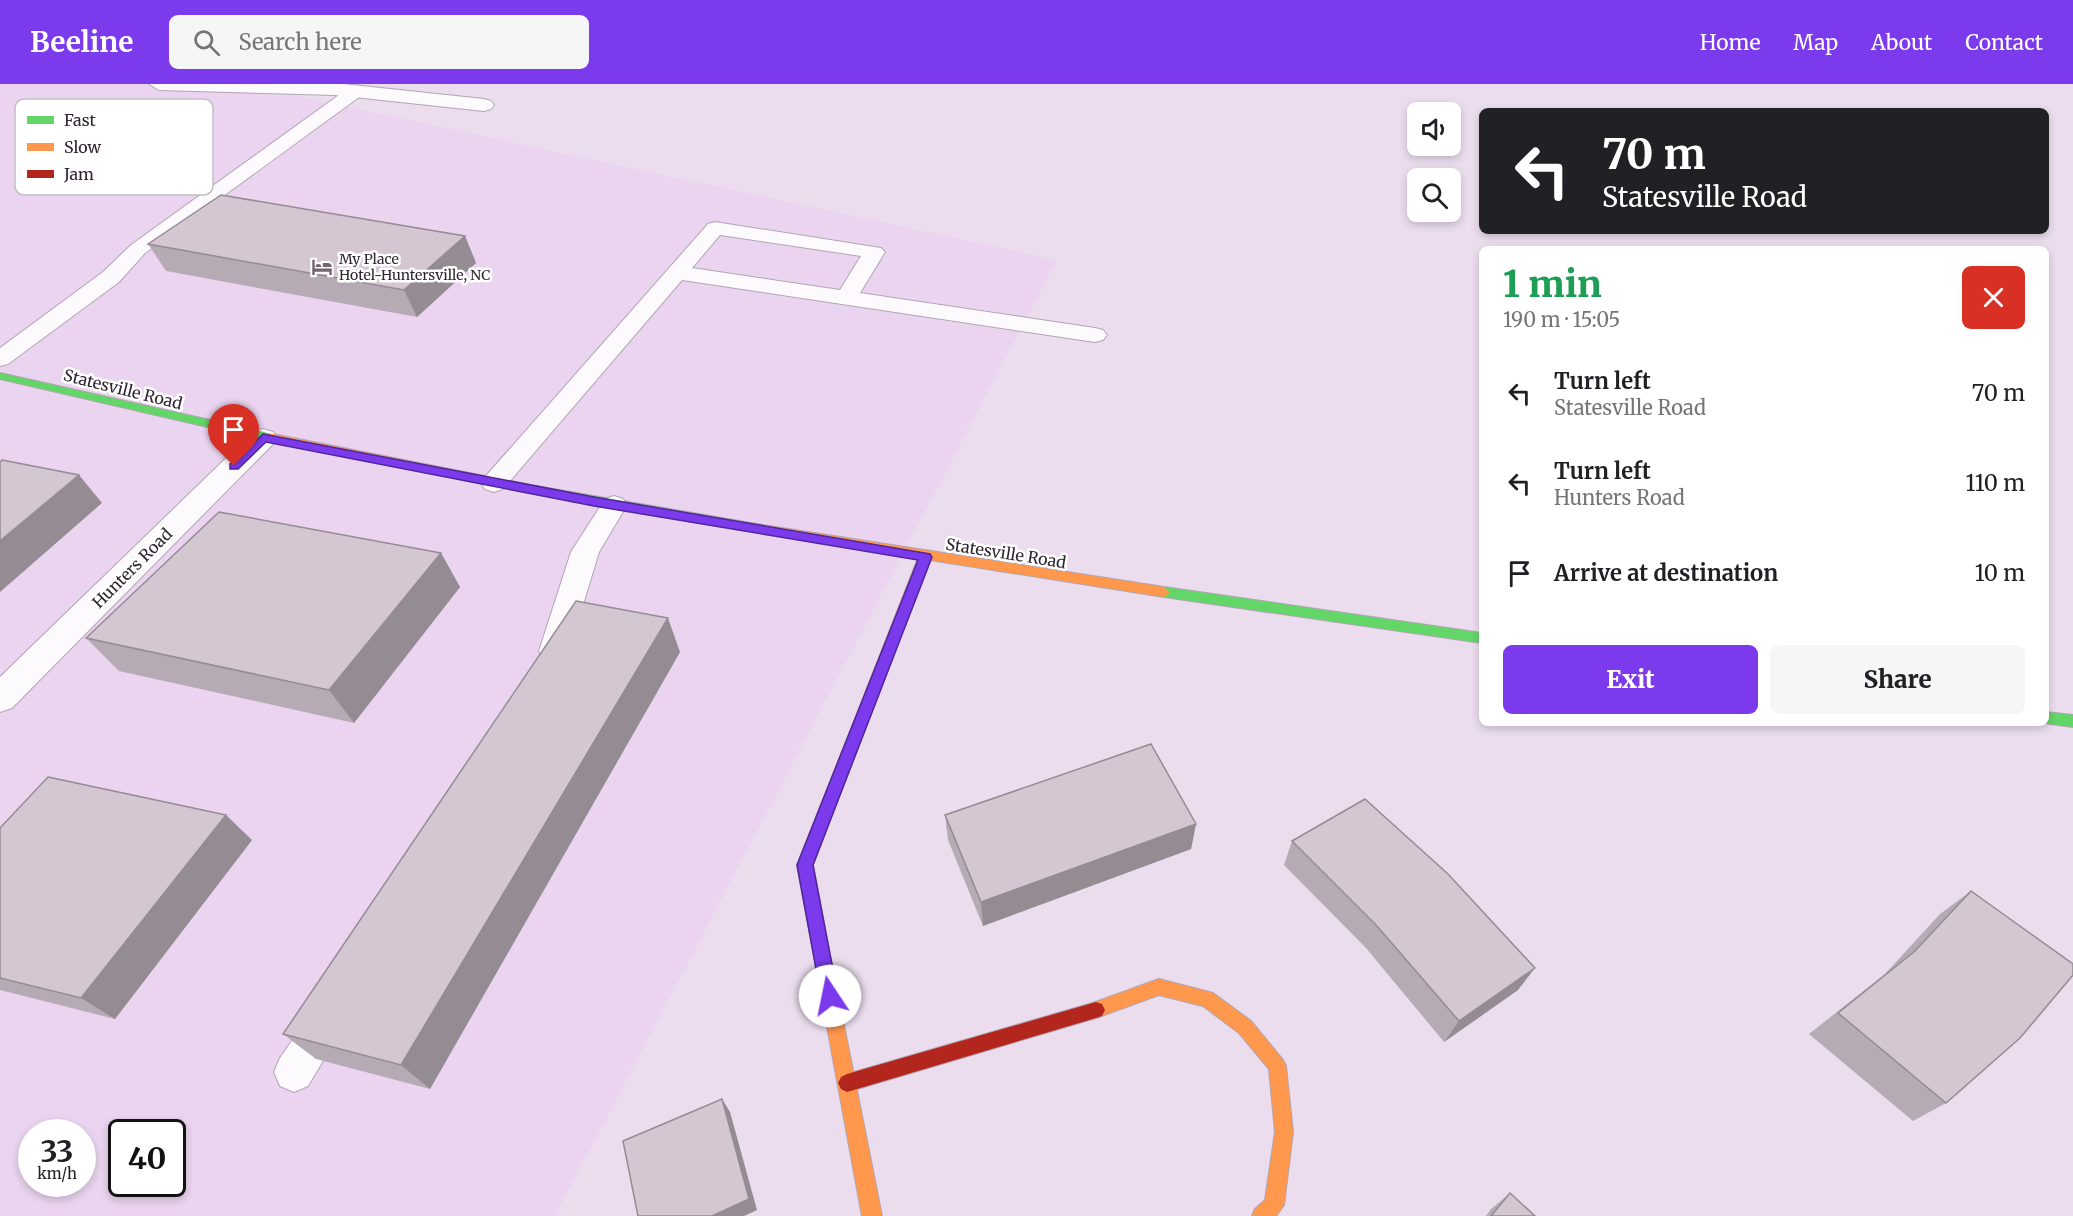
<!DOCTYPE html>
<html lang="en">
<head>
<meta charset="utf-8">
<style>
	:root { --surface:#fff; --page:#f6f6f6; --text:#202124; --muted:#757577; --accent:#7c3aed }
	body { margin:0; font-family:Merriweather,serif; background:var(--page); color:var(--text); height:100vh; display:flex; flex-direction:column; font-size:22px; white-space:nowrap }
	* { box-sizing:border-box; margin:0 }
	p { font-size:20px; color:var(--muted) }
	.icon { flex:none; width:33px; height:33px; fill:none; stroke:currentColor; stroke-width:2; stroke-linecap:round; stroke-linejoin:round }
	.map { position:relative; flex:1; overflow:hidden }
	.panel { position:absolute; left:1479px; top:162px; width:570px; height:480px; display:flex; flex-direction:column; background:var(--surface); border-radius:9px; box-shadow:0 3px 9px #0003 }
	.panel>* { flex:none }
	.guide { position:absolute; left:1479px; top:24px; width:570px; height:126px; border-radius:9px; box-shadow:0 3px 9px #0003; background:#202124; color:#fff; overflow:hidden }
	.buttons { position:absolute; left:1407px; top:18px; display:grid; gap:12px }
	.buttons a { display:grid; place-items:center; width:54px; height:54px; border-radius:9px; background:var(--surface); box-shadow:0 3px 9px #0003; font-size:30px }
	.speed { position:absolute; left:18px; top:1035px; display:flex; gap:12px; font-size:30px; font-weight:700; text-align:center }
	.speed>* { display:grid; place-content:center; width:78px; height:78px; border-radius:50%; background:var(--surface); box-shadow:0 3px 9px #0003; line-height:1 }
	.speed small { font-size:15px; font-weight:400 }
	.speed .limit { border:3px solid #111; border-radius:9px; background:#fff; color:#111 }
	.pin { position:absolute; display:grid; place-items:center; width:51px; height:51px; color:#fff; margin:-62px -26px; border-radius:50% 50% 50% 0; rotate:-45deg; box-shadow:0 0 6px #0007 }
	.pin .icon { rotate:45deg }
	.me { position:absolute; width:66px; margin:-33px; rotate:349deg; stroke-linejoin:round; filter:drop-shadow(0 0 4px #0008) }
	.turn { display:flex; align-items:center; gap:21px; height:126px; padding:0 24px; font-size:27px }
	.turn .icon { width:78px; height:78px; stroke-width:2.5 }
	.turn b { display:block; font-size:42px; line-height:51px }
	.round { display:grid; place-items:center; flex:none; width:63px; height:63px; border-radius:9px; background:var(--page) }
	.overview { display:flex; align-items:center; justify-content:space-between; height:102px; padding:0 24px }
	h1 { font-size:36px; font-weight:800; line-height:45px; color:#1e9e55 }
	.button { display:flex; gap:12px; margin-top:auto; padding:12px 24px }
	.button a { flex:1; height:69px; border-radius:9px; background:var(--accent); color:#fff; font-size:24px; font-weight:800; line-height:69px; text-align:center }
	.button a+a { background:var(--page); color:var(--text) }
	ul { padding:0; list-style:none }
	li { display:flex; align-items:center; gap:18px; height:90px; padding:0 24px }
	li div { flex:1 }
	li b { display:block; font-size:22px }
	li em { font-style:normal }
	header { display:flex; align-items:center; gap:36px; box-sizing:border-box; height:84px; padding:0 30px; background:var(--accent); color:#fff }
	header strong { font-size:28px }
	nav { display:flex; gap:33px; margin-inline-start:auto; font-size:21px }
	.search { width:420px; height:54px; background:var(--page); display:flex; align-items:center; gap:15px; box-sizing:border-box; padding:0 21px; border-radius:9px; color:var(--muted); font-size:22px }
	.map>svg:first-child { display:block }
</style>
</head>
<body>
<header>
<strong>Beeline</strong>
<div class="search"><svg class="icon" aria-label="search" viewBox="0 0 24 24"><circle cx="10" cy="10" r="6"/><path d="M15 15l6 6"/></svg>Search here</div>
<nav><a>Home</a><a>Map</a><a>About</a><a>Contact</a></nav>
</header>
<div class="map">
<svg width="2073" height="1132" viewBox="0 0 2073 1132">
	<rect width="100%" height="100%" fill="#ebddee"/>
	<path fill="#ead4ef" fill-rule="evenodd" d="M 0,0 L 242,0 L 1057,176 L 555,1132 L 0,1132 ZM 32,1048 L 82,1048 L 82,1100 L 32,1100 ZM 122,1048 L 172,1048 L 172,1100 L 122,1100 Z"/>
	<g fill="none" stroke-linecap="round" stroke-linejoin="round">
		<g stroke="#b1a6b3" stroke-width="2">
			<g id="lane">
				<path d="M 356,2 L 365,7 L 362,11 L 145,169 L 119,198 L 8,280 L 0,282 L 0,264 L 103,188 L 131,161 L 350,3 Z"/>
				<path d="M 715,138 L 881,164 L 885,168 L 860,209 L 1095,244 L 1103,246 L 1107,251 L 1103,256 L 1095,258 L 682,196 L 503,405 L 494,408 L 485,405 L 481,399 L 485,393 L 708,140 ZM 720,151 L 861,172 L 840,206 L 692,184 Z"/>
				<path d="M 614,412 L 623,415 L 627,421 L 599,468 L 569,567 L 565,575 L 554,579 L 543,575 L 539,567 L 571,468 L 605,415 Z"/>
				<path d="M 329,916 L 342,922 L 348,935 L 308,1002 L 294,1008 L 280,1002 L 274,988 L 280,974 L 316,922 Z"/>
			</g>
		</g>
		<g stroke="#b1a6b3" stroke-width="2">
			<g id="street">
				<path d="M 149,0 L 343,0 L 484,15 L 491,17 L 494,21 L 491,25 L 484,27 L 335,11 L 159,6 Z"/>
				<path d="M 263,345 L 273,348 L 277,354 L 273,360 L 12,624 L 0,628 L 0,593 L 253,348 Z"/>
			</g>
		</g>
		<g stroke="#b1a6b3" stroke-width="2">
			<g id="fast">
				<path d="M 0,289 L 268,349 L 274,353 L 268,357 L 0,295 Z"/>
				<path d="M 530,401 L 763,441 L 769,445 L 763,449 L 526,408 L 524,405 L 526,402 Z"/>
				<path d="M 1164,503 L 1482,549 L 1482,559 L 1164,513 L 1158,508 Z"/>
				<path d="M 2046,628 L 2073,631 L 2073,643 L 2044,639 L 2046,639 Z"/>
				<path d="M 860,634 L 865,636 L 867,640 L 813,781 L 828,861 L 826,866 L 820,869 L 814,866 L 812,861 L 797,781 L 853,640 L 855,636 Z"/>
			</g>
		</g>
		<g stroke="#b1a6b3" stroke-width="2">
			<g id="slow">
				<path d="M 268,349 L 530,401 L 536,405 L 530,409 L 264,356 L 264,350 Z"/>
				<path d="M 763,441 L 1164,503 L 1170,508 L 1164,513 L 930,476 L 867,640 L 865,644 L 855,644 L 853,640 L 918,474 L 759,448 L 757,445 L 759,442 Z"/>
				<path d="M 820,853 L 826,856 L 828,861 L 882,1132 L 862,1132 L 812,861 L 814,856 Z"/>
				<path d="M 1159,895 L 1213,909 L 1251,937 L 1283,976 L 1286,982 L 1293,1048 L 1284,1121 L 1276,1132 L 1252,1132 L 1255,1125 L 1265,1116 L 1275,1048 L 1269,985 L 1239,949 L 1203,922 L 1159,911 L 1096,934 L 1090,932 L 1087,926 L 1090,920 Z"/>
			</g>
		</g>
		<g stroke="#b1a6b3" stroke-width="2">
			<path id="jam" d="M 1096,918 L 1102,920 L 1105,926 L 1102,932 L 1096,934 L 847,1008 L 841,1005 L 838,999 L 841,993 L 847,990 Z"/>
		</g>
		<use href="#lane" fill="#fcfafc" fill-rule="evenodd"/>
		<use href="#street" fill="#fcfafc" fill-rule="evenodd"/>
		<use href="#fast" fill="#63d668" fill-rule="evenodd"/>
		<use href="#slow" fill="#ff974d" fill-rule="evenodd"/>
		<use href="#jam" fill="#b3261e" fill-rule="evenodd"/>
	</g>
	<g fill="#b6abb5">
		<path d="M 465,152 L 476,179 L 417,233 L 166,187 L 148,160 Z"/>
		<path d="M 441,469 L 460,503 L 354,639 L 119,587 L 86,554 Z"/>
		<path d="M 680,568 L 430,1005 L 316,975 L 283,950 Z"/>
		<path d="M 945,731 L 1196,740 L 1191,765 L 983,842 L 948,756 Z"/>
		<path d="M 0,744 L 252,756 L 115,935 L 0,906 Z"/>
		<path d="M 1292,757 L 1518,906 L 1444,958 L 1366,864 L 1284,781 Z"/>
		<path d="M 1971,807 L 1946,1019 L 1913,1037 L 1809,950 L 1885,890 L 1940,830 Z"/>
		<path d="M 1510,1109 L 1535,1132 L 1486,1132 L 1491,1125 Z"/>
	</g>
	<g fill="#948b93">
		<path d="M 465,152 L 476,179 L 417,233 L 404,206 Z"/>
		<path d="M 79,391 L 102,419 L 0,508 L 0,457 Z"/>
		<path d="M 441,469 L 460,503 L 354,639 L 329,606 Z"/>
		<path d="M 668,534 L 680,568 L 430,1005 L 401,981 Z"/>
		<path d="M 226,731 L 252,756 L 115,935 L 81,914 Z"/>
		<path d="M 1196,740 L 1191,765 L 983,842 L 981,818 Z"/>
		<path d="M 1535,884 L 1518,906 L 1444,958 L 1459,937 Z"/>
		<path d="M 722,1015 L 730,1028 L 757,1126 L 744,1132 L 712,1132 Z"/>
	</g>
	<g fill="#d4c7d2" stroke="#948b93" stroke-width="1.5">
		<path d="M 221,111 L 465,152 L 404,206 L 148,160 Z"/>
		<path d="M 2,376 L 79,391 L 0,457 L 0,378 Z"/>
		<path d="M 219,428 L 441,469 L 329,606 L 86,554 Z"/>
		<path d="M 576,517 L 668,534 L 401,981 L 283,950 Z"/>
		<path d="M 1151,660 L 1196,740 L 981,818 L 945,731 Z"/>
		<path d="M 48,693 L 226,731 L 81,914 L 0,894 L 0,744 Z"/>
		<path d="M 1365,715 L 1448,790 L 1535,884 L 1459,937 L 1377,842 L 1292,757 Z"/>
		<path d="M 1971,807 L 2073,880 L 2073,891 L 2020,954 L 1946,1019 L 1838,929 L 1915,867 Z"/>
		<path d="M 722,1015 L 749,1115 L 712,1132 L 638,1132 L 623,1057 Z"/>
		<path d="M 1510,1109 L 1535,1132 L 1491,1132 Z"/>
	</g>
	<path fill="#7c3aed" stroke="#51269a" stroke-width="1.5" d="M 263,350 L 594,413 L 930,470 L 932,473 L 813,781 L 838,912 L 836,918 L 830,920 L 824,918 L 821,912 L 797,781 L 918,476 L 594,422 L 266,358 L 238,385 L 230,385 L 230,380 Z"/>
	<defs>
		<g id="hotel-bare" transform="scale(1.62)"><path d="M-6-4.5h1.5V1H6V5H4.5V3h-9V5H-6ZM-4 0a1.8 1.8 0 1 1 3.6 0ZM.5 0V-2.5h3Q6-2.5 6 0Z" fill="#716572" stroke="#fff" stroke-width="2.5" paint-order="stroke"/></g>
	</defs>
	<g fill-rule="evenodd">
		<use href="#hotel-bare" x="322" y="183"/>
	</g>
	<g text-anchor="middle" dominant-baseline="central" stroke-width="5" stroke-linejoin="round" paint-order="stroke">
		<g font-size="14" fill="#2f2530" stroke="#fff" text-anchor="start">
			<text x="339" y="175">My Place<tspan x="339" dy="16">Hotel-Huntersville, NC</tspan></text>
		</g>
		<g font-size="16" fill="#2f2530" stroke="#fff">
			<text transform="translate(123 305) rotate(14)">Statesville Road</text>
			<text transform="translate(1006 469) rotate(9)">Statesville Road</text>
			<text transform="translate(132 484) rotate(-45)">Hunters Road</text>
		</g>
	</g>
	<rect x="15" y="15" width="198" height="96" rx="9" fill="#fff" stroke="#c1bec1" stroke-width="1.5"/>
	<rect x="27" y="32" width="27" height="8" fill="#63d668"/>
	<rect x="27" y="59" width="27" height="8" fill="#ff974d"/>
	<rect x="27" y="86" width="27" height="8" fill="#b3261e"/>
	<g font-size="16" fill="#2f2530">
		<text x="64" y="42">Fast</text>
		<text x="64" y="69">Slow</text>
		<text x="64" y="96">Jam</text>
	</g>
</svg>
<div class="buttons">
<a><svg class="icon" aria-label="sound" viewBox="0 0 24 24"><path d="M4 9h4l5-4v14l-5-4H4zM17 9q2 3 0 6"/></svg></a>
<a><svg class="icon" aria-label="search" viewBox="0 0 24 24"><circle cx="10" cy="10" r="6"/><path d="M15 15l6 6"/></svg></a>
</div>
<div class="speed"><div>33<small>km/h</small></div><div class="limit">40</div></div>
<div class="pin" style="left:234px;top:382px;background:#d93025"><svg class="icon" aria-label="arrive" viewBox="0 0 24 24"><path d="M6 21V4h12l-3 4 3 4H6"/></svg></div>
<svg class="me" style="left:830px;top:912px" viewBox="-20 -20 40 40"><circle r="19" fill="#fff"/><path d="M0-13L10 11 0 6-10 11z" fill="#7c3aed"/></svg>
<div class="guide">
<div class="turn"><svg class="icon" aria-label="left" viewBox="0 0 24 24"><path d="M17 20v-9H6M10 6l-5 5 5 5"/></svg><div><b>70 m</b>Statesville Road</div></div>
</div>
<section class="panel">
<div class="overview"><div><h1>1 min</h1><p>190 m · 15:05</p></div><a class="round" style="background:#d93025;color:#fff"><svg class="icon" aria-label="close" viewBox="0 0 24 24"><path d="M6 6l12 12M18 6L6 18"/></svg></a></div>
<ul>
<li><svg class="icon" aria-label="left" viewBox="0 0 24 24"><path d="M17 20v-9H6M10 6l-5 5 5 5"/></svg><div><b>Turn left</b><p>Statesville Road</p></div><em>70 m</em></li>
<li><svg class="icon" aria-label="left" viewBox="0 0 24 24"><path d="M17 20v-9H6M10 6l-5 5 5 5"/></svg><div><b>Turn left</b><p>Hunters Road</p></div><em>110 m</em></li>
<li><svg class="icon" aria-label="arrive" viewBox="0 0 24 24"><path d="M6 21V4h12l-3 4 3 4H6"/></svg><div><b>Arrive at destination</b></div><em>10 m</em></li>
</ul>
<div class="button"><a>Exit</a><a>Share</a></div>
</section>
</div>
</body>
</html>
